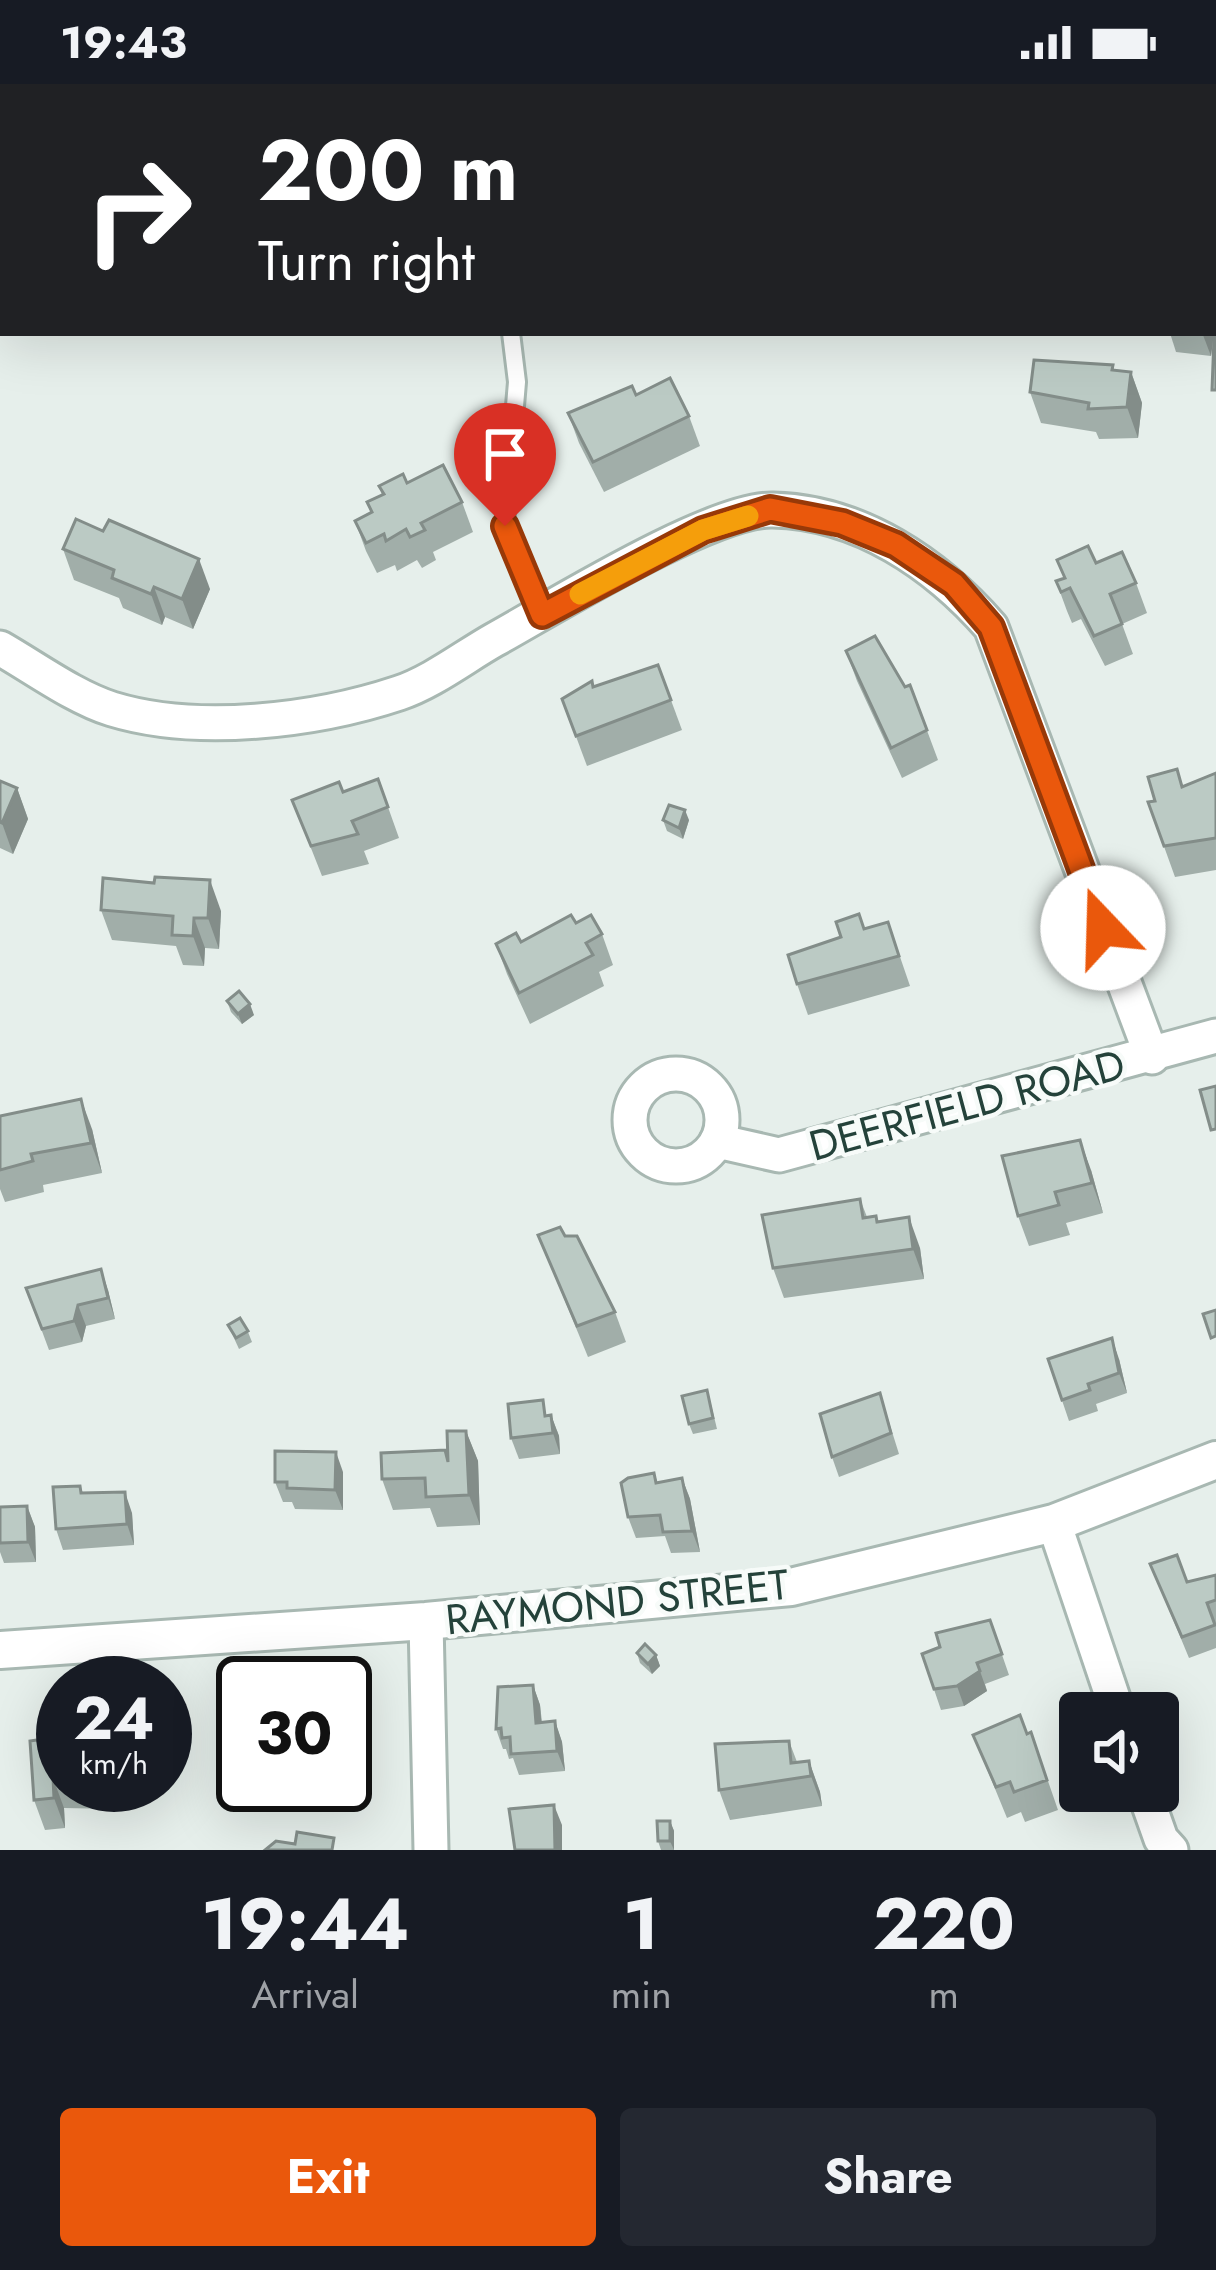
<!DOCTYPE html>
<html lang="en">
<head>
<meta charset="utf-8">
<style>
	:root { --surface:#171b24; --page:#242831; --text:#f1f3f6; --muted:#9ea1a6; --accent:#ea580c }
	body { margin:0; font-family:Jost,sans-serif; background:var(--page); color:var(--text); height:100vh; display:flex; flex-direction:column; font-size:45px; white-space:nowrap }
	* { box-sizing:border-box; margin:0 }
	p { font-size:39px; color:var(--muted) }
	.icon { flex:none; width:66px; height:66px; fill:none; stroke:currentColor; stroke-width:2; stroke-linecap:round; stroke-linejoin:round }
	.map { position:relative; height:1766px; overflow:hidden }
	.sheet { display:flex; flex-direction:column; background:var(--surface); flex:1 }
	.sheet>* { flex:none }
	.hud { position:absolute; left:0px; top:0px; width:1218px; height:252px; box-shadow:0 12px 48px #0002; background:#202124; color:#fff; overflow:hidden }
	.fabs { position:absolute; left:1059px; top:1608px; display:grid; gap:24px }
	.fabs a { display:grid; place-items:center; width:120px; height:120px; border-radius:12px; background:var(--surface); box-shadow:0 12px 48px #0002; font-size:60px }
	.speed { position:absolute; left:36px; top:1572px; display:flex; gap:24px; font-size:60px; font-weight:700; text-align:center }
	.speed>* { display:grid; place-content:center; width:156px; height:156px; border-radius:50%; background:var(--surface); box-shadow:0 12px 48px #0002; line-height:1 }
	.speed small { font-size:30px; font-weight:400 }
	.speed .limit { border:6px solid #111; border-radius:18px; background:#fff; color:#111 }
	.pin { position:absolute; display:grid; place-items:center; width:102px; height:102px; color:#fff; margin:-123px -51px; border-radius:50% 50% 50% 0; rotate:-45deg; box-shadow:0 0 12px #0007 }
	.pin .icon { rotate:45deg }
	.me { position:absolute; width:132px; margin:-66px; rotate:339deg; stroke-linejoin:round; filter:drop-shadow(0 0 9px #0008) }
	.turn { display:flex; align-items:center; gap:42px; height:252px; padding:0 60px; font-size:54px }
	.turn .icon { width:156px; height:156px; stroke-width:2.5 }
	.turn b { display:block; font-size:84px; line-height:102px }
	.eta { display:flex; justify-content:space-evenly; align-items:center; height:204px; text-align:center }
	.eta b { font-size:72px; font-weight:700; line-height:84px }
	.action { display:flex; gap:24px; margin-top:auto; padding:24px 60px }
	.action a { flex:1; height:138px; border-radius:12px; background:var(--accent); color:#fff; font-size:48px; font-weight:700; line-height:138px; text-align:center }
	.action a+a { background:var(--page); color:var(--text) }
	.status { display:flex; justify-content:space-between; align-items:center; height:84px; padding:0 60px; background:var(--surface); direction:ltr }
	.status svg { height:33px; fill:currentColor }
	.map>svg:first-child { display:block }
</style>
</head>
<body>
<div class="status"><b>19:43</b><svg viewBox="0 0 49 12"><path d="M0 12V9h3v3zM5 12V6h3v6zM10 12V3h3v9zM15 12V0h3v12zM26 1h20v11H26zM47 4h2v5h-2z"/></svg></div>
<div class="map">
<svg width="1216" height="1766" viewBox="0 0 1216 1766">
	<rect width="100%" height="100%" fill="#e6efeb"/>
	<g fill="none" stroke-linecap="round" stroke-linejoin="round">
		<g stroke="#a8b8b2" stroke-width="22">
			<path id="service" d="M 511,249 L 517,298 L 505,442 L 542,530"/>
		</g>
		<g stroke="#a8b8b2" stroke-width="39">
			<g id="minor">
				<path d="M 759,0 L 761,3"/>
				<path d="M 1215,204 L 1216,204"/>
				<path d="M 0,564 C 35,584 74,613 112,625 C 197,651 315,637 399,609 C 432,598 464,573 494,556 C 552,524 713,424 773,426 C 860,428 936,480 991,543 L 1152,973"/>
				<circle cx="676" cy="1036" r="46"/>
				<path d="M 717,1057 L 779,1071 L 1216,952"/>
				<path d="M 1054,1439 L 1118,1629"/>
				<path d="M 426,1537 L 431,1766"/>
				<path d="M 1144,1707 L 1161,1755 L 1171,1766"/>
			</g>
		</g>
		<g stroke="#a8b8b2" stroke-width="42">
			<path id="tertiary" d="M 0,1566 L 426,1537 L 791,1503 L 1054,1439 L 1216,1376"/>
		</g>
		<use href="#service" stroke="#fff" stroke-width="16"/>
		<use href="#minor" stroke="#fff" stroke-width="33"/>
		<use href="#tertiary" stroke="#fff" stroke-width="36"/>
	</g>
	<g fill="#a1aea9">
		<path d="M 375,0 L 526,0 L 523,3 L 376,3 Z"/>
		<path d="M 532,0 L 657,0 L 658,3 L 541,3 Z"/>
		<path d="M 1073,0 L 1107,0 L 1107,3 L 1074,3 Z"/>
		<path d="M 1170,249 L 1214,249 L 1211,272 L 1176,268 Z"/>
		<path d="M 1113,281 L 1114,286 L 1131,288 L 1142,319 L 1138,354 L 1099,355 L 1096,348 L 1041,339 L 1030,308 Z"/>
		<path d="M 636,311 L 689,332 L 700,362 L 604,408 L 579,359 L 568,329 Z"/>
		<path d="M 407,399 L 462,418 L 473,448 L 433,468 L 436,476 L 422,484 L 417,476 L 397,487 L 395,481 L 377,489 L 366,467 L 355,437 L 371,429 L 367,418 L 382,411 L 379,402 Z"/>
		<path d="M 63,465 L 210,505 L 193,545 L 165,533 L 162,541 L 123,524 L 119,514 L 74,496 Z"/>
		<path d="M 1057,476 L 1096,479 L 1136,499 L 1147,529 L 1122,540 L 1133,570 L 1105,582 L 1081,535 L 1072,539 L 1067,527 L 1056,497 L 1064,494 Z"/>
		<path d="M 846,567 L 905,603 L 910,601 L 938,676 L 902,694 L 857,597 Z"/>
		<path d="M 658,581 L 682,646 L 587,682 L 562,615 Z"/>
		<path d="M 1177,685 L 1183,702 L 1216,689 L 1216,786 L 1175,793 L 1148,718 L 1155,717 Z"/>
		<path d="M 378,695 L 399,754 L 364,767 L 369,780 L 322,792 L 292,716 L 343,708 Z"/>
		<path d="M 0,697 L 17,704 L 28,735 L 13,770 L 0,764 Z"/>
		<path d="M 663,736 L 689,736 L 683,755 L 667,747 Z"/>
		<path d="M 101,826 L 221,827 L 219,865 L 205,864 L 204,882 L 183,881 L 176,862 L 112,856 Z"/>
		<path d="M 888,838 L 910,902 L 808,931 L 797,900 L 865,845 Z"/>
		<path d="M 576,839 L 602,850 L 613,881 L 599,888 L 604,902 L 530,940 L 507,890 L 496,860 L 521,858 Z"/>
		<path d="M 227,917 L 254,931 L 242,940 L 231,928 Z"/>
		<path d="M 0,1032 L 92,1045 L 102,1089 L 43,1101 L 44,1108 L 5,1118 L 0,1105 Z"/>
		<path d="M 1091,1086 L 1103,1129 L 1066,1139 L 1070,1151 L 1029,1162 L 1018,1132 Z"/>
		<path d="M 860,1115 L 867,1133 L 879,1138 L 920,1164 L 924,1195 L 784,1214 L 773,1184 Z"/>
		<path d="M 538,1151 L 615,1228 L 626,1258 L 588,1273 Z"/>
		<path d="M 26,1204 L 108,1206 L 115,1235 L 86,1242 L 82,1258 L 49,1266 Z"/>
		<path d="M 228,1241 L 248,1248 L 252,1258 L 239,1265 Z"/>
		<path d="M 1048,1275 L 1119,1275 L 1127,1309 L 1096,1320 L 1098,1327 L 1069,1337 Z"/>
		<path d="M 880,1309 L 899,1370 L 839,1393 L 832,1373 Z"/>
		<path d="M 710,1316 L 717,1345 L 693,1350 L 689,1340 Z"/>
		<path d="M 551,1331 L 559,1352 L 560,1370 L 519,1375 L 511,1354 Z"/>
		<path d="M 466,1347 L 478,1377 L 480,1441 L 437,1443 L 430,1424 L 393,1426 L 382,1395 L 448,1376 Z"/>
		<path d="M 343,1388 L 343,1426 L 295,1425 L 292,1418 L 283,1418 L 275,1398 Z"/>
		<path d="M 654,1389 L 658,1399 L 682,1394 L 690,1415 L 700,1468 L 671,1469 L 665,1452 L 636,1454 L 628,1433 Z"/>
		<path d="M 80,1402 L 83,1409 L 132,1429 L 134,1461 L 63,1466 L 56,1445 Z"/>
		<path d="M 27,1422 L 35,1443 L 36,1478 L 4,1479 L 0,1468 L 0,1423 Z"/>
		<path d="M 1150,1480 L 1187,1498 L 1216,1491 L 1216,1564 L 1189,1574 Z"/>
		<path d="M 990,1536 L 1009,1591 L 985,1600 L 987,1607 L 964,1622 L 941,1626 L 922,1570 L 940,1563 Z"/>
		<path d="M 637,1569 L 656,1571 L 660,1582 L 652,1590 L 640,1579 Z"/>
		<path d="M 533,1601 L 540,1621 L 542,1638 L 555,1637 L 562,1658 L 565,1687 L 519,1691 L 513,1674 L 509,1675 L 506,1665 L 503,1665 L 496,1645 Z"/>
		<path d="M 1031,1648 L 1058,1726 L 1025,1738 L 1021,1728 L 1007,1734 L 973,1651 Z"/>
		<path d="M 63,1652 L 63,1701 L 114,1701 L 116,1725 L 64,1724 L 65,1744 L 45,1746 L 34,1716 Z"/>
		<path d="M 789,1657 L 797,1678 L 809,1677 L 820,1708 L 822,1722 L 730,1736 L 719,1706 Z"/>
		<path d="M 285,1701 L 326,1701 L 325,1709 L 289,1712 Z"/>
		<path d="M 670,1737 L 674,1747 L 674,1766 L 661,1766 L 658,1757 Z"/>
	</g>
	<g fill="#838d89">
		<path d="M 463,0 L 526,0 L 523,3 L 459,3 Z"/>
		<path d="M 1204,249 L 1214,249 L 1211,272 L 1203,251 Z"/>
		<path d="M 1131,288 L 1142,319 L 1138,354 L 1127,323 Z"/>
		<path d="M 199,475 L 210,505 L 193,545 L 182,515 Z"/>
		<path d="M 154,503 L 165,533 L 162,541 L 151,510 Z"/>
		<path d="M 17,704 L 28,735 L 13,770 L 2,739 Z"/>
		<path d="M 685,726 L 689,736 L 683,755 L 679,744 Z"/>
		<path d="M 210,796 L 221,827 L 219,865 L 208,834 Z"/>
		<path d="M 194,834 L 205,864 L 204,882 L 193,852 Z"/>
		<path d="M 250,920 L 254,931 L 242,940 L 238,930 Z"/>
		<path d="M 81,1015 L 92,1045 L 102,1089 L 91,1059 Z"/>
		<path d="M 1080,1056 L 1091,1086 L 1103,1129 L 1092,1099 Z"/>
		<path d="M 909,1133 L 920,1164 L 924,1195 L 913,1165 Z"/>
		<path d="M 101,1185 L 108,1206 L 115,1235 L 108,1214 Z"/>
		<path d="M 78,1221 L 86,1242 L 82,1258 L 74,1237 Z"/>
		<path d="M 1112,1254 L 1119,1275 L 1127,1309 L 1119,1289 Z"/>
		<path d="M 551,1331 L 559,1352 L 560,1370 L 553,1349 Z"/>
		<path d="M 466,1347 L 478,1377 L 480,1441 L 469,1411 Z"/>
		<path d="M 336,1368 L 343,1388 L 343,1426 L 335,1406 Z"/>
		<path d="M 682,1394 L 690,1415 L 700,1468 L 692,1447 Z"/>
		<path d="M 125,1408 L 132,1429 L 134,1461 L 127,1440 Z"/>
		<path d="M 27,1422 L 35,1443 L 36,1478 L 28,1458 Z"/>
		<path d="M 656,1571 L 660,1582 L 652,1590 L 648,1580 Z"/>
		<path d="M 980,1587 L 987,1607 L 964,1622 L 957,1602 Z"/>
		<path d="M 533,1601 L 540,1621 L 543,1659 L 536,1639 Z"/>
		<path d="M 555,1637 L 562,1658 L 565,1687 L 557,1667 Z"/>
		<path d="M 809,1677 L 820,1708 L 822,1722 L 811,1692 Z"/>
		<path d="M 53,1694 L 64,1724 L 65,1744 L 54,1714 Z"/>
		<path d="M 107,1701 L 114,1701 L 116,1725 Z"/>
		<path d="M 554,1721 L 562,1741 L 562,1766 L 555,1766 Z"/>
		<path d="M 670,1737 L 674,1747 L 674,1766 L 670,1757 Z"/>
	</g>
	<g fill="#bbcac4" stroke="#838d89" stroke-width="3">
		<path d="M 567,0 L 646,0 L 645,3 L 566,3 Z"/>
		<path d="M 1177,0 L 1216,0 L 1216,66 L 1215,3 L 1177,3 Z"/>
		<path d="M 1216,252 L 1216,306 L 1212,306 L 1214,253 Z"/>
		<path d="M 1034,276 L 1113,281 L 1112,286 L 1131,288 L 1127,323 L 1088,325 L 1089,319 L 1030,308 Z"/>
		<path d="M 670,294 L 689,332 L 593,378 L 568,329 L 632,302 L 636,311 Z"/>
		<path d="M 443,381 L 462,418 L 421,439 L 425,446 L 410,453 L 406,445 L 386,457 L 384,450 L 366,459 L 355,437 L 372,428 L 367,418 L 384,410 L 379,402 L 403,390 L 407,399 Z"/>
		<path d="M 76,435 L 103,447 L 109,436 L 199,475 L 182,515 L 154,503 L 151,510 L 112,494 L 114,486 L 63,465 Z"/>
		<path d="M 1088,462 L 1096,479 L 1122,468 L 1136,499 L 1110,510 L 1122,540 L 1094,552 L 1070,504 L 1061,508 L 1056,497 L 1065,494 L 1057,476 Z"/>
		<path d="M 875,552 L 905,603 L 910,601 L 927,646 L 891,664 L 846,567 Z"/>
		<path d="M 658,581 L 671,616 L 576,652 L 562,615 L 592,597 L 593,603 Z"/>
		<path d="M 1177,685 L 1182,703 L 1216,689 L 1216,754 L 1164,762 L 1148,718 L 1155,717 L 1148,693 Z"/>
		<path d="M 378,695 L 388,723 L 352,737 L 358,750 L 311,762 L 292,716 L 339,698 L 343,708 Z"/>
		<path d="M 0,697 L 17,704 L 2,739 L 0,738 Z"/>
		<path d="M 669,721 L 685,726 L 679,744 L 663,736 Z"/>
		<path d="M 155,793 L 210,796 L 208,834 L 194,834 L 193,852 L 172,851 L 173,832 L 101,826 L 103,794 L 154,799 Z"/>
		<path d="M 859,830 L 864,845 L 888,838 L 899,872 L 797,900 L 788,871 L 841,853 L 836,838 Z"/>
		<path d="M 571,831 L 576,839 L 591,831 L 602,850 L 586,859 L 593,871 L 519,909 L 496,860 L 516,849 L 521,858 Z"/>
		<path d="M 239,907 L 250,920 L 238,930 L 227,917 Z"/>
		<path d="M 1216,1002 L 1216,1045 L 1211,1046 L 1200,1006 Z"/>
		<path d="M 81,1015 L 91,1059 L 31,1070 L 33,1077 L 0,1086 L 0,1032 Z"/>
		<path d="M 1080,1056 L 1092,1099 L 1055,1108 L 1059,1121 L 1018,1132 L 1002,1072 Z"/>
		<path d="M 860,1115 L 863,1134 L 876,1132 L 877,1138 L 909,1133 L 913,1165 L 773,1184 L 762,1131 Z"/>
		<path d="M 560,1143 L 565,1152 L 577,1152 L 615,1228 L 577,1242 L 538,1151 Z"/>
		<path d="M 101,1185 L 108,1214 L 78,1221 L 74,1237 L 42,1245 L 26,1204 Z"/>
		<path d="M 1216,1226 L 1216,1252 L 1211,1254 L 1203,1230 Z"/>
		<path d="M 240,1234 L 248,1247 L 236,1254 L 228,1241 Z"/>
		<path d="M 1112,1254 L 1119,1289 L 1088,1300 L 1090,1306 L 1062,1316 L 1048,1275 Z"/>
		<path d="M 707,1306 L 713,1334 L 689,1340 L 682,1312 Z"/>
		<path d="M 880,1309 L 891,1349 L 832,1373 L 820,1330 Z"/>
		<path d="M 543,1316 L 545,1332 L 551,1331 L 553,1349 L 511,1354 L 508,1320 Z"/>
		<path d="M 447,1347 L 466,1347 L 469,1411 L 426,1413 L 425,1394 L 382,1395 L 381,1369 L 445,1366 L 448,1378 Z"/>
		<path d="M 275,1367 L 336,1368 L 335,1406 L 287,1404 L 287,1398 L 275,1398 Z"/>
		<path d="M 654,1389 L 656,1399 L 682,1394 L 692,1447 L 663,1448 L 660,1431 L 628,1433 L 621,1399 L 628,1394 Z"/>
		<path d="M 80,1402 L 81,1409 L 125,1408 L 127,1440 L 56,1445 L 53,1403 Z"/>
		<path d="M 27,1422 L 28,1458 L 0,1459 L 0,1423 Z"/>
		<path d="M 1177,1471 L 1187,1498 L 1216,1491 L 1216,1516 L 1207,1519 L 1215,1541 L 1182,1553 L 1150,1480 Z"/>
		<path d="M 990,1536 L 1002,1570 L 977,1579 L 980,1587 L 957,1602 L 934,1605 L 922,1570 L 940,1563 L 936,1549 Z"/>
		<path d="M 645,1560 L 656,1571 L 648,1580 L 637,1569 Z"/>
		<path d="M 533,1601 L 536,1639 L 555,1637 L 557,1667 L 511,1670 L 510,1653 L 502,1654 L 501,1644 L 496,1645 L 498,1603 Z"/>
		<path d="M 1020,1631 L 1027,1650 L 1031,1648 L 1047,1696 L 1014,1708 L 1010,1698 L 996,1703 L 973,1651 Z"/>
		<path d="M 63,1652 L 63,1694 L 53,1694 L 54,1714 L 34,1716 L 30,1657 Z"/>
		<path d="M 789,1657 L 791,1679 L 809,1677 L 811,1692 L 719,1706 L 715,1660 Z"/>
		<path d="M 554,1721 L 555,1766 L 515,1766 L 509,1725 Z"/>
		<path d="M 657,1737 L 670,1737 L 670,1757 L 658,1757 Z"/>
		<path d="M 297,1748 L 334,1754 L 332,1766 L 265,1766 L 276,1757 L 295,1760 Z"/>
	</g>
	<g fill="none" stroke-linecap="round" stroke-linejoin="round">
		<g stroke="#983908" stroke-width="30">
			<path id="route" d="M 505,442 L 542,531 L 703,446 L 770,425 L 842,439 L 896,461 L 954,500 L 991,543 L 1103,844"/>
		</g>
		<use href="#route" stroke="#ea580c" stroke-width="21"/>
		<path stroke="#f59e0b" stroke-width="21" d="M 580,510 L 703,446 L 748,432"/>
	</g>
	<g text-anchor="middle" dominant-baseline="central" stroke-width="9" stroke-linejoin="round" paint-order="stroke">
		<g font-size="42" fill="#24423a" stroke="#f7fbf9">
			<text transform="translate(967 1021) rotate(-15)">DEERFIELD ROAD</text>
			<text transform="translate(617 1518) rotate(-6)">RAYMOND STREET</text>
		</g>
	</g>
</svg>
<div class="fabs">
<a><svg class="icon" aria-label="sound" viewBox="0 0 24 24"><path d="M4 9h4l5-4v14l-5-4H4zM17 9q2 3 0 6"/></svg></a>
</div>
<div class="speed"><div>24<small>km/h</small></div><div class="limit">30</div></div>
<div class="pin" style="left:505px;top:442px;background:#d93025"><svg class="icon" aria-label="arrive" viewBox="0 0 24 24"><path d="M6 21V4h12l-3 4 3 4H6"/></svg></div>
<svg class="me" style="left:1103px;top:844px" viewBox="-20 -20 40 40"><circle r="19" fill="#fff"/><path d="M0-13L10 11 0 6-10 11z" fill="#ea580c"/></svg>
<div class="hud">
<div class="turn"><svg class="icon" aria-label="right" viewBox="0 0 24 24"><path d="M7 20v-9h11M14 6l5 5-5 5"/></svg><div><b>200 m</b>Turn right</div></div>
</div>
</div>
<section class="sheet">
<div class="eta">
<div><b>19:44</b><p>Arrival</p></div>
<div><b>1</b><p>min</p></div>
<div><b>220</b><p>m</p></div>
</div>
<div class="action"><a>Exit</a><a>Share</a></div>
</section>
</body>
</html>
